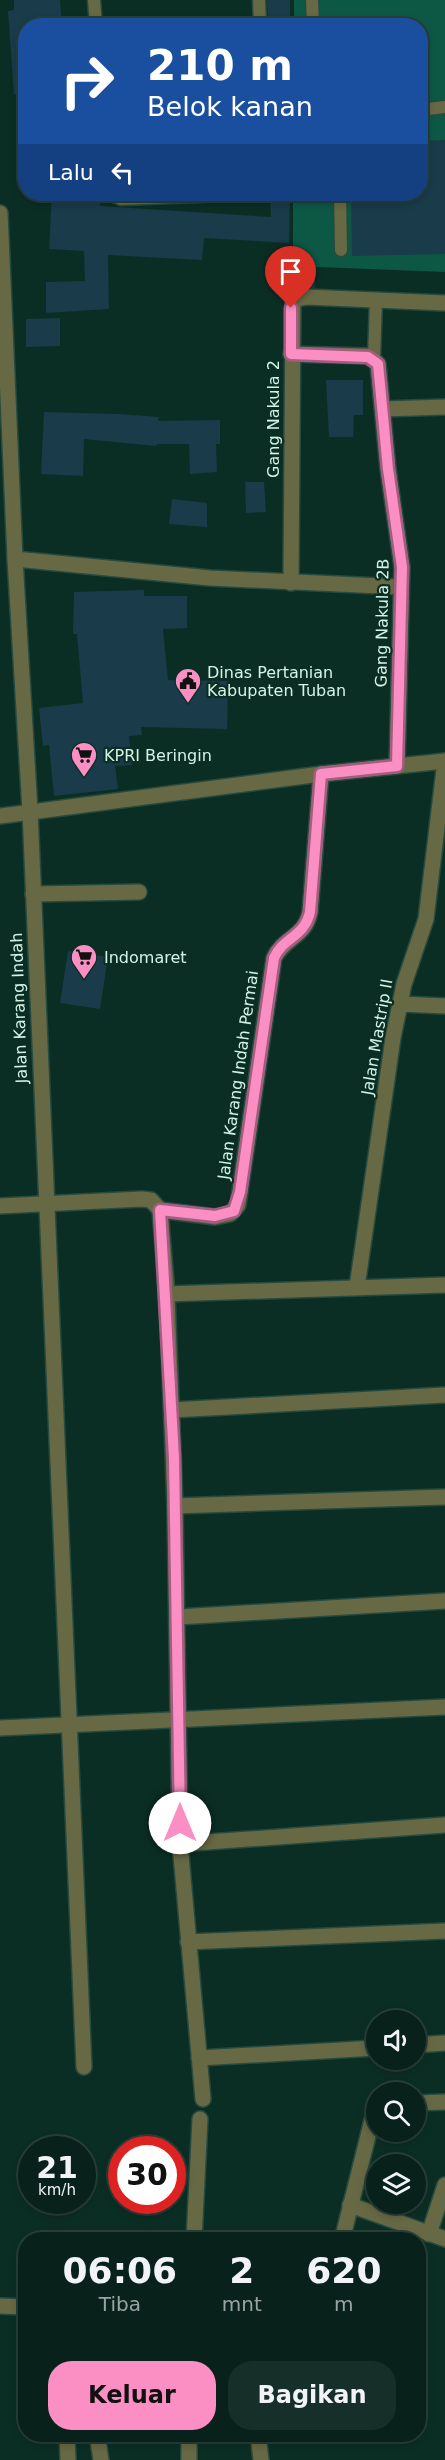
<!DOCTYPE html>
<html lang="id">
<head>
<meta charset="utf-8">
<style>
	:root { --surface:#08221b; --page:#162f28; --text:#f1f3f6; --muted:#98a4a3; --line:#293f3a; --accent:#fb8fc4 }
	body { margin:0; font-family:"DejaVu Sans",sans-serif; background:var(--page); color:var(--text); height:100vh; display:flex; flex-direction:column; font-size:22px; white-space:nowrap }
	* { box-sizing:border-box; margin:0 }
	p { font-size:20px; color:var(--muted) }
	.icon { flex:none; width:33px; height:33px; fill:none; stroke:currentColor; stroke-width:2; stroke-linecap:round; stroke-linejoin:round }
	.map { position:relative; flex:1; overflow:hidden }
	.sheet { position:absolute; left:18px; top:2232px; width:408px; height:210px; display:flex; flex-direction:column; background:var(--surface); border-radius:24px; box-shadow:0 3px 9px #0003,0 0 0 2px var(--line) }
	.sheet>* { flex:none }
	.top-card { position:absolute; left:18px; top:18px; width:410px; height:183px; border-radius:24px; box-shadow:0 3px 9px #0003,0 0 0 2px var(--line); background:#1a4fa0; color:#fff; overflow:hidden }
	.buttons { position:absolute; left:366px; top:2010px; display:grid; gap:12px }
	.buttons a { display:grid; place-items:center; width:60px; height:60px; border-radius:50%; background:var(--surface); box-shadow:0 3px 9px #0003,0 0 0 2px var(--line); font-size:30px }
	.speed { position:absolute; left:18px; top:2136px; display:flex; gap:12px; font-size:30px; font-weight:700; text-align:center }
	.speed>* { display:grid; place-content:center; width:78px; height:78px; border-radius:50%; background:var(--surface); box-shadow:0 3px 9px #0003,0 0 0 2px var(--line); line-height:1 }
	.speed small { font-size:15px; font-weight:400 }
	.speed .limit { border:9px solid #d22; background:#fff; color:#111 }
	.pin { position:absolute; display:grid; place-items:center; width:51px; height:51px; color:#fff; margin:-62px -26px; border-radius:50% 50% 50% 0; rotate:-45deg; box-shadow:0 0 6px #0007 }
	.pin .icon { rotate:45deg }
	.me { position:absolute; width:66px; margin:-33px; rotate:0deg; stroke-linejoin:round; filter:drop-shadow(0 0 4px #0008) }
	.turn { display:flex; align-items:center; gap:21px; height:126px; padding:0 30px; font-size:27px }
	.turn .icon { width:78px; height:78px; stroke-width:2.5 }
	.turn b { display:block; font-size:42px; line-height:51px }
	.then { display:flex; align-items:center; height:57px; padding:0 30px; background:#0003; gap:12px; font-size:22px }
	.eta { display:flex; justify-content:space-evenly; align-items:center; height:102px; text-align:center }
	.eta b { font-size:36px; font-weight:800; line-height:42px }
	.cta { display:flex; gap:12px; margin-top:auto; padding:12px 30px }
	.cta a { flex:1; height:69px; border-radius:24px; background:var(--accent); color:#111; font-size:24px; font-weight:800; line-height:69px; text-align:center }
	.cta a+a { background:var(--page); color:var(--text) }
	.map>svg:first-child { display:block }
</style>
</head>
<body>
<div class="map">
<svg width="445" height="2460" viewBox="0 0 445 2460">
	<rect width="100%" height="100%" fill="#0b2e24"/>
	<path fill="#0d5845" d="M 294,0 L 445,0 L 445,272 L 293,266 L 293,194 L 420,194 L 420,26 L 294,25 Z"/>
	<g fill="#193b4a">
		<path d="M 14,0 L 60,0 L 62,26 L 26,26 L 26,94 L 14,94 L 8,11 L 14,10 Z"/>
		<path d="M 267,0 L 290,0 L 290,26 L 268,26 Z"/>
		<path d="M 445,140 L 445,254 L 352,256 L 351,194 L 420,194 L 420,141 Z"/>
		<path d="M 52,194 L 100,194 L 100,206 L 271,217 L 270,194 L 290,194 L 289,243 L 204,238 L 202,260 L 108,255 L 109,309 L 46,313 L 46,282 L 85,281 L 84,251 L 49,249 Z"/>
		<path d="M 290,269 L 315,269 L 315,288 L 290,289 Z"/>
		<path d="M 60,318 L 60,346 L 26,347 L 26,319 Z"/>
		<path d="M 326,380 L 363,380 L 363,415 L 354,415 L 353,437 L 329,437 Z"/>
		<path d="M 44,412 L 118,414 L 159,417 L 158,421 L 220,420 L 220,444 L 216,444 L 217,472 L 190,474 L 189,444 L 157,444 L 156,446 L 84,439 L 83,476 L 41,474 Z"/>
		<path d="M 245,482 L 264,482 L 266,512 L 246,513 Z"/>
		<path d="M 172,499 L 207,503 L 207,527 L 169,524 Z"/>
		<path d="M 144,590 L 144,596 L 187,596 L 187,628 L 163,629 L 168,680 L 228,681 L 227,729 L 141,727 L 142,735 L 129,736 L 132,765 L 115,766 L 118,789 L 54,796 L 49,745 L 43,746 L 39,708 L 83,703 L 77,634 L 73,634 L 74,592 Z"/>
		<path d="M 68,951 L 108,957 L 100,1009 L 60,1003 Z"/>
	</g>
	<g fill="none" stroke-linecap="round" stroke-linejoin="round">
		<g stroke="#274a3f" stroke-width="15">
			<g id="service">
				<path d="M 94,0 L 96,26"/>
				<path d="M 259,0 L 260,26"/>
				<path d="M 312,0 L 313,26"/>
				<path d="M 420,110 L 445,107"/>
				<path d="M 110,194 L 121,199 L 248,194"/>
				<path d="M 340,194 L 341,250"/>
				<path d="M 374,358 L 376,300"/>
			</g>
		</g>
		<g stroke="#274a3f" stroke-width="18">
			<g id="minor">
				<path d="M 291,354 L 368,356 L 378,364 L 388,469 L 402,567 L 397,766"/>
				<path d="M 383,409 L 445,407"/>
				<path d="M 15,559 L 210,578 L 401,587"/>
				<path d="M 291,583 L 293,300 L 306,297 L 445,303"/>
				<path d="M 30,811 L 84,2067"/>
				<path d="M 0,816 L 321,774 L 445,761"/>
				<path d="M 33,894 L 139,892"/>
				<path d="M 400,1004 L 445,1006"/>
				<path d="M 0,1206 L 142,1199 L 151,1200 L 160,1210 L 167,1294 L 175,1506 L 180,1844 L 203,2099"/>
				<path d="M 160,1210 L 215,1217 L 230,1214 L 238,1205 L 274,958 C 284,937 305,938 310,912 L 321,774"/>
				<path d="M 357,1287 L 393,1038 L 404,984 L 426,919 L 445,761"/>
				<path d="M 167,1294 L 445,1285"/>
				<path d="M 172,1410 L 445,1395"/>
				<path d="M 175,1506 L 445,1497"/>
				<path d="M 178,1617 L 445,1601"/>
				<path d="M 0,1728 L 445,1707"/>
				<path d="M 180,1844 L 445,1825"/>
				<path d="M 188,1942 L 445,1931"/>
				<path d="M 416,2045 L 445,2043"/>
				<path d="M 199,2058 L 376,2048"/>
				<path d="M 416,2103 L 445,2102"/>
				<path d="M 350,2205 L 445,2239"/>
				<path d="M 429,2234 L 445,2185"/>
				<path d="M 194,2240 L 200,2119"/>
				<path d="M 342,2240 L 372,2120 L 376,2114"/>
				<path d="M 0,2306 L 26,2307"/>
				<path d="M 67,2434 L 68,2460"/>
				<path d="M 97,2434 L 101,2460"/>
				<path d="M 258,2434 L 261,2460"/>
				<path d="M 189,2460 L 189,2434"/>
			</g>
		</g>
		<g stroke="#274a3f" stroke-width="18">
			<path id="tertiary" d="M 0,213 L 15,559 L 30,811"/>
		</g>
		<use href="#service" stroke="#676844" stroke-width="12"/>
		<use href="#minor" stroke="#676844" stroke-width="15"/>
		<use href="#tertiary" stroke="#676844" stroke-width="15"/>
	</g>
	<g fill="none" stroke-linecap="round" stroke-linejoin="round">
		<g stroke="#a35d7f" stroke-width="15">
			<path id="route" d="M 180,1823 L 174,1458 L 160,1210 L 215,1216 L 234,1211 L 240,1192 L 274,958 C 283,937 304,938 310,912 L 321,774 L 397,766 L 402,567 L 388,469 L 378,364 L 368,357 L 291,354 L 291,308"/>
		</g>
		<use href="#route" stroke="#fb8fc4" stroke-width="10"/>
	</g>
	<defs>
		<g id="civic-pin" transform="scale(1.35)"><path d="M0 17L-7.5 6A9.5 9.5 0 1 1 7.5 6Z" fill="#fb8fc4" stroke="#0b2e24"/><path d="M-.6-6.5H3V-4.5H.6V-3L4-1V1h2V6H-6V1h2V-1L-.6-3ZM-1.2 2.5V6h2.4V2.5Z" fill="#111"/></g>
		<g id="supermarket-pin" transform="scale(1.35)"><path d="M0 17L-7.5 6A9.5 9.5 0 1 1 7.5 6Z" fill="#fb8fc4" stroke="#0b2e24"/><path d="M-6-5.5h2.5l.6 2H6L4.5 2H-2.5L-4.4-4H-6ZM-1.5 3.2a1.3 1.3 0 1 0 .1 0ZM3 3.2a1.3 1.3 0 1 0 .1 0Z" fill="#111"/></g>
	</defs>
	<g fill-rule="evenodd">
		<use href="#civic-pin" x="188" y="681"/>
		<use href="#supermarket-pin" x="84" y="755"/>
		<use href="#supermarket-pin" x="84" y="957"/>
	</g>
	<g text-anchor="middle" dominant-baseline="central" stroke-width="4.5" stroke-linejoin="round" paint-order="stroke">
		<g font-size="16" fill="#d4f3e7" stroke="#0b2e24">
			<text transform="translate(273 419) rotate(-90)">Gang Nakula 2</text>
			<text transform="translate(382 623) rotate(-89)">Gang Nakula 2B</text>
			<text transform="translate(19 1008) rotate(-92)">Jalan Karang Indah</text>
			<text transform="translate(377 1037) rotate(-80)">Jalan Mastrip II</text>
			<text transform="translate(238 1075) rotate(-82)">Jalan Karang Indah Permai</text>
		</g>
		<g font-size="16" fill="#d4f3e7" stroke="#0b2e24" text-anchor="start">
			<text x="207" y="672">Dinas Pertanian<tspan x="207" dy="18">Kabupaten Tuban</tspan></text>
			<text x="104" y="755">KPRI Beringin</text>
			<text x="104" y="957">Indomaret</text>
		</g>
	</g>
</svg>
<div class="buttons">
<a><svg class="icon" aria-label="sound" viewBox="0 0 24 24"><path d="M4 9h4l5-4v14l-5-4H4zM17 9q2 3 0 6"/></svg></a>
<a><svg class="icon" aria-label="search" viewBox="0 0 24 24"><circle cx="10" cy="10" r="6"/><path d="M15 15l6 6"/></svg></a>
<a><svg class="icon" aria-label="layers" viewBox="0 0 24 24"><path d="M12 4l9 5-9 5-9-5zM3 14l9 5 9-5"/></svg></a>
</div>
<div class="speed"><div>21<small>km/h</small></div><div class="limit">30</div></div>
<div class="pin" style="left:291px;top:308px;background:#d93025"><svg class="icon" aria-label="arrive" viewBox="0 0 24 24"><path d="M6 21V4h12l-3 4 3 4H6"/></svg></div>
<svg class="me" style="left:180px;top:1823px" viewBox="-20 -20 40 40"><circle r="19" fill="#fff"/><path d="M0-13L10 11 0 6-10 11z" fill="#fb8fc4"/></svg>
<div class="top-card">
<div class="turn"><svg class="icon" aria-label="right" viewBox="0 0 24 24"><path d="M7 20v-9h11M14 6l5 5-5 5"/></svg><div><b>210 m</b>Belok kanan</div></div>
<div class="then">Lalu<svg class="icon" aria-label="left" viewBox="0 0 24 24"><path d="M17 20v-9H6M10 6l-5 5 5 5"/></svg></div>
</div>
<section class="sheet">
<div class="eta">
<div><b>06:06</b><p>Tiba</p></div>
<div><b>2</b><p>mnt</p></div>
<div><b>620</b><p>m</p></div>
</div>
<div class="cta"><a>Keluar</a><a>Bagikan</a></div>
</section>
</div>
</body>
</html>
